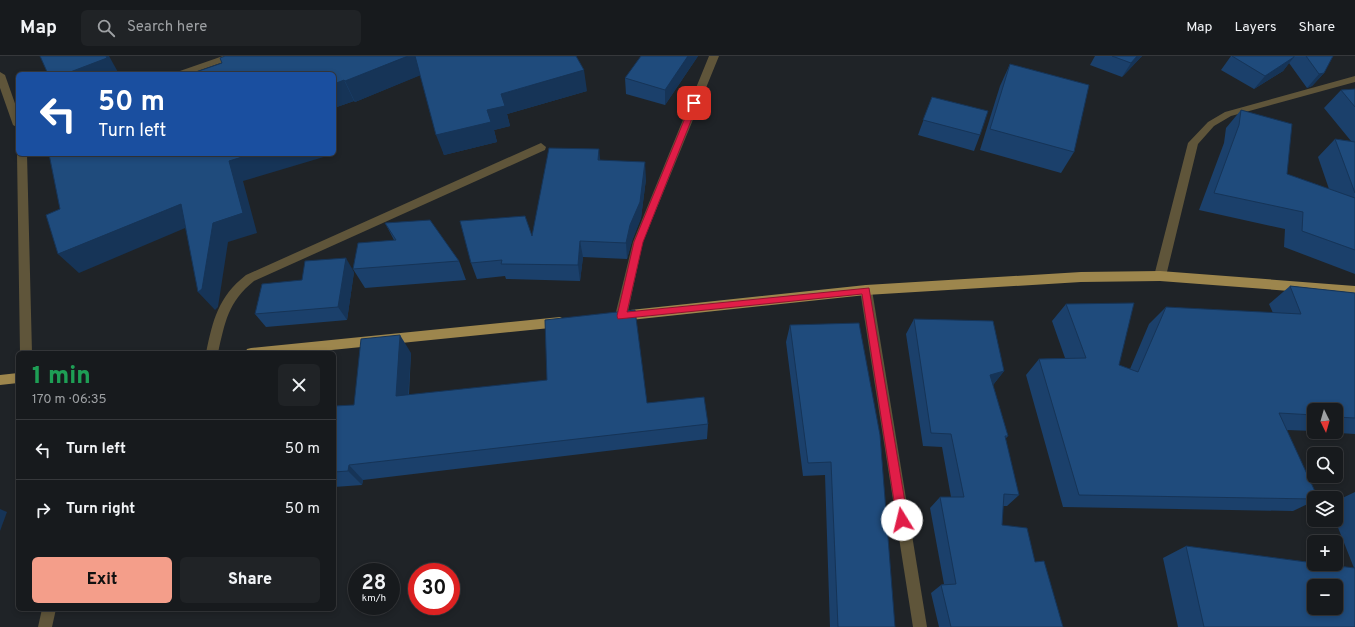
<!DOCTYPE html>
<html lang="en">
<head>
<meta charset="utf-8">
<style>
	:root { --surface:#171a1d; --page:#202326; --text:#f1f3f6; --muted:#9ea1a4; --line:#36383b; --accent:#f49e8a }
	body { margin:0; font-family:Overpass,sans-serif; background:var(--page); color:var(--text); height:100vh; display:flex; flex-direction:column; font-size:15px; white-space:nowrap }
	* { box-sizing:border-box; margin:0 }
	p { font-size:13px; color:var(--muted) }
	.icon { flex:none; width:22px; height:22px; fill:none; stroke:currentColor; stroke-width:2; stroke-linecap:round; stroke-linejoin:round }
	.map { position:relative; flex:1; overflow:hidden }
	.drawer { position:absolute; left:16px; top:295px; width:320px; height:260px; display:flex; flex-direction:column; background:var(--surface); border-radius:6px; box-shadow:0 2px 6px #0003,0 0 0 1px var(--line) }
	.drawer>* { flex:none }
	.hud { position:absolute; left:16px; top:16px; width:320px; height:84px; border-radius:6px; box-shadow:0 2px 6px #0003,0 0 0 1px var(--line); background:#1a4fa0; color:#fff; overflow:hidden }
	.needle { width:26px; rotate:175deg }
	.controls { position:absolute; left:1307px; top:347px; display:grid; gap:8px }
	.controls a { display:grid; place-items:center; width:36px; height:36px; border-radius:6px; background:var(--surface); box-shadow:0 2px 6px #0003,0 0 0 1px var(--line); font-size:20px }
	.speed { position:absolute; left:348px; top:507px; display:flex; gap:8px; font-size:20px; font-weight:700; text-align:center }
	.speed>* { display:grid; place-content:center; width:52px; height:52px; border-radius:50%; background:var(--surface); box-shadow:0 2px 6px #0003,0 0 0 1px var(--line); line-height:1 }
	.speed small { font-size:10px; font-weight:400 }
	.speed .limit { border:6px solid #d22; background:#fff; color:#111 }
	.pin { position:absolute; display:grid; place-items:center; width:34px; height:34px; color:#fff; margin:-17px; border-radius:8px; box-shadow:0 2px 6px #0006 }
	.me { position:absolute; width:44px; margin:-22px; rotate:351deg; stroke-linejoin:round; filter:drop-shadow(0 0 3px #0008) }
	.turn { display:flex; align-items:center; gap:14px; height:84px; padding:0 16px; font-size:18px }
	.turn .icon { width:52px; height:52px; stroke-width:2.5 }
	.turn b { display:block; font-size:28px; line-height:34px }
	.round { display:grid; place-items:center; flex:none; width:42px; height:42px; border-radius:6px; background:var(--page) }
	.head { display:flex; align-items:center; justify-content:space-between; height:68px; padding:0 16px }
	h1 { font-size:24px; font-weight:800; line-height:30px; color:#1e9e55 }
	.button { display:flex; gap:8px; margin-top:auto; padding:8px 16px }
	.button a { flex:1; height:46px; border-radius:6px; background:var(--accent); color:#111; font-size:16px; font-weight:800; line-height:46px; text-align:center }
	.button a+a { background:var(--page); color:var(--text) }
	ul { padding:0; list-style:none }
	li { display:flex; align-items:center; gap:12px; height:60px; padding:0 16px; border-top:1px solid var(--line) }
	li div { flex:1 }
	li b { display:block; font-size:15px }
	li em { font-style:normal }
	header { display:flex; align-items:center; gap:24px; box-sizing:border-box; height:56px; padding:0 20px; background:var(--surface); border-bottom:1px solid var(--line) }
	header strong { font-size:19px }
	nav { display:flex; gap:22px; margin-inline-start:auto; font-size:14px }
	.search { width:280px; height:36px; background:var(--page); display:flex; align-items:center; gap:10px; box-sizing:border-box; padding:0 14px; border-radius:6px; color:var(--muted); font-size:15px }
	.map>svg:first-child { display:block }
</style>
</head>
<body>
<header>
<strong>Map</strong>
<div class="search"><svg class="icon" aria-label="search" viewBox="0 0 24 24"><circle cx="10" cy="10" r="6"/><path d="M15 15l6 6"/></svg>Search here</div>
<nav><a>Map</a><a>Layers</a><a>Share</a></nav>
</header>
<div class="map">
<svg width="1355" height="571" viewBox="0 0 1355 571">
	<rect width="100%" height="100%" fill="#1f2327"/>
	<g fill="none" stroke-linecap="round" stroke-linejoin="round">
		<g fill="#5f553a" fill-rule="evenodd">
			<path d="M 223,0 L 237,0 L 235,2 L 189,18 L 175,18 L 177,16 Z"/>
			<path d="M 709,0 L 719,0 L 643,186 L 627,260 L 625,263 L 621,265 L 617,263 L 615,260 L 633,186 Z"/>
			<path d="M 0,16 L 5,19 L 18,56 L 18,72 L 13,69 L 0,32 Z"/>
			<path d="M 1355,20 L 1355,26 L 1231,60 L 1214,70 L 1198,88 L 1166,220 L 1164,223 L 1156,223 L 1154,220 L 1188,87 L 1208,66 L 1225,56 Z"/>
			<path d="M 541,87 L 546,91 L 545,94 L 254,225 C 228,246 225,266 218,297 L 206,297 C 213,264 218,241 246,219 Z"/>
			<path d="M 18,96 L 18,98 L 27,98 L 32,297 L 20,297 L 17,98 Z"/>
			<path d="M 866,229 L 870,231 L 872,234 L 927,571 L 913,571 L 860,234 L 862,231 Z"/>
			<path d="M 42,553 L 56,553 L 52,571 L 38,571 Z"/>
		</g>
		<g fill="#9d864d" fill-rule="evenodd">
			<path d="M 1160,215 L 1355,230 L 1355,240 L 1160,225 L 1081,226 L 866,239 L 621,265 L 617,263 L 615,260 L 617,257 L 621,255 L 866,229 L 1081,216 Z"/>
			<path d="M 560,261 L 564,263 L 566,266 L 564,269 L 560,271 L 302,297 L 245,297 L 247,293 L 251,292 Z"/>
			<path d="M 18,317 L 18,327 L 0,329 L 0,319 Z"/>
		</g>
	</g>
	<g fill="#1b406b">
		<path d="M 225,0 L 587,35 L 507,58 L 510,70 L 494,74 L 497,86 L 444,99 L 420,19 L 355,46 L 354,45 L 334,52 L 334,18 L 222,7 Z"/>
		<path d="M 698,0 L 665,49 L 626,38 L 625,22 Z"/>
		<path d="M 1095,0 L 1142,0 L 1122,21 L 1090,9 Z"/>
		<path d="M 1231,0 L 1333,0 L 1324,17 L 1312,30 L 1307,32 L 1289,7 L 1283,15 L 1254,33 L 1221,14 Z"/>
		<path d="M 1010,8 L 1074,96 L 1061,117 L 980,94 L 1000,30 Z"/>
		<path d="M 1355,33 L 1355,218 L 1284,191 L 1285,173 L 1199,154 L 1224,87 L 1226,72 L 1241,54 L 1287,118 L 1329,133 L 1318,101 L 1335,83 L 1351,85 L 1324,52 L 1341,34 Z"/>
		<path d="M 932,41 L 980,79 L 974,95 L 918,79 Z"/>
		<path d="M 601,104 L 646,123 L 641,162 L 632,185 L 627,203 L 583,201 L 580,225 L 506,223 L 505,220 L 477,223 L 471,207 L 532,180 Z"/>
		<path d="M 385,167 L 459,205 L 466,224 L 365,232 L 353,213 L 394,184 Z"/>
		<path d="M 354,216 L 347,264 L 266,271 L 255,258 L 302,224 Z"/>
		<path d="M 1290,230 L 1355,237 L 1355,378 L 1323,376 L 1336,376 L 1336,354 L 1314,354 L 1314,375 L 1287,374 L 1314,442 L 1314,445 L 1293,455 L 1063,451 L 1026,319 L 1039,303 L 1065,302 L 1052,265 L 1066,248 L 1119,309 L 1130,313 L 1149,268 L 1166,251 L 1273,257 L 1269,248 Z"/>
		<path d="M 914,263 L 1004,315 L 993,329 L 1008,380 L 1005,383 L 1019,439 L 1007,450 L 1003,450 L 1002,469 L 1035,506 L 1063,571 L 939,571 L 931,537 L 941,529 L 944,528 L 930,452 L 940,441 L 951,441 L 942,391 L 923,390 L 906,278 Z"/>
		<path d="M 790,269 L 895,571 L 830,571 L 825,419 L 803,420 L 786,286 Z"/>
		<path d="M 411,297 L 409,339 L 647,347 L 708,368 L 707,383 L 363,424 L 362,429 L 334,431 L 334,350 L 354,349 Z"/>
		<path d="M 1355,436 L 1355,571 L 1178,571 L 1163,502 L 1186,490 L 1354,512 L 1335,464 L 1336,464 L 1336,445 Z"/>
	</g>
	<g fill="#163457">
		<path d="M 106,0 L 109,0 L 119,18 L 65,18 Z"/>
		<path d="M 408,0 L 415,0 L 421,19 L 355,46 L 345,25 Z"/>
		<path d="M 688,0 L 698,0 L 665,49 L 665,34 Z"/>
		<path d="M 1137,0 L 1142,0 L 1122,21 L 1131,7 Z"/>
		<path d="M 1294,1 L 1283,15 L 1254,33 L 1265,20 Z"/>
		<path d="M 584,14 L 587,35 L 507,58 L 510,70 L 494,74 L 497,86 L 444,99 L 436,79 L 487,54 L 501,38 Z"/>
		<path d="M 1324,17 L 1312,30 L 1307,32 L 1319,18 Z"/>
		<path d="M 344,24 L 354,45 L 334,52 L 334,28 Z"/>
		<path d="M 599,93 L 601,111 L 598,104 Z"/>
		<path d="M 252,98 L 326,98 L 327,100 L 243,125 L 257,177 L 228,186 L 218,251 L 215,254 L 198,236 L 213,167 L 229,105 Z"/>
		<path d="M 645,106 L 646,123 L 641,162 L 632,185 L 627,203 L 626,187 Z"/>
		<path d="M 181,148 L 197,167 L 79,217 L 58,198 Z"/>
		<path d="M 580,185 L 583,201 L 580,225 L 578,209 Z"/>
		<path d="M 346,202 L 354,216 L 347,264 L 338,251 Z"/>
		<path d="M 400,279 L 411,297 L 407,357 L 396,340 Z"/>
		<path d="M 1004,315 L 993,329 L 980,333 L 990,319 Z"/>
		<path d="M 349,409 L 363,424 L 362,429 L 348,415 Z"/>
		<path d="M 0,453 L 7,456 L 0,475 Z"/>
	</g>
	<g fill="#1f4b7c" stroke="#163457" fill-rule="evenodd">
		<path d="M 40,0 L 106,0 L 107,2 L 65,18 L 48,18 Z"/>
		<path d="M 225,0 L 408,0 L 345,25 L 344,24 L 334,28 L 334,18 L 190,18 L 222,7 L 220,2 Z"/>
		<path d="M 415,0 L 576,0 L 584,14 L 501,38 L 505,50 L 487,54 L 491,66 L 436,79 Z"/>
		<path d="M 641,0 L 688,0 L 665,34 L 625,22 Z"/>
		<path d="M 1112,0 L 1137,0 L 1131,7 Z"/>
		<path d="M 1232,0 L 1294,0 L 1294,1 L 1265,20 Z"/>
		<path d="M 1306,0 L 1333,0 L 1324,17 L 1319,18 Z"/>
		<path d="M 1010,8 L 1089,29 L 1074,96 L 990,73 Z"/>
		<path d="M 1355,33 L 1355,51 L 1341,34 Z"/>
		<path d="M 932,41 L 988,55 L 980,79 L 923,64 Z"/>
		<path d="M 1241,54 L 1292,68 L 1287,118 L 1355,142 L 1355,194 L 1302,175 L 1303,156 L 1214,137 L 1239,69 Z"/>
		<path d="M 1335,83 L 1355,86 L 1355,137 Z"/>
		<path d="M 549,92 L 599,93 L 598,104 L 645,106 L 640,146 L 630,169 L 626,187 L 580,185 L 578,209 L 501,208 L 502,204 L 471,207 L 460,165 L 525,160 L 532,180 Z"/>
		<path d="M 49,98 L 252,98 L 229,105 L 243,157 L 213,167 L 202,233 L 198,236 L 181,148 L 58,198 L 46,159 L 60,153 Z"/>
		<path d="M 430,164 L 459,205 L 353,213 L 358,187 L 396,184 L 385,167 Z"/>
		<path d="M 346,202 L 338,251 L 255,258 L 262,228 L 302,224 L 305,205 Z"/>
		<path d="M 1290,230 L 1355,237 L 1355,362 L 1336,361 L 1336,354 L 1314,354 L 1314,359 L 1279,357 L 1318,442 L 1314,442 L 1314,443 L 1079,439 L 1039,303 L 1086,302 L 1066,248 L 1134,247 L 1119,309 L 1138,316 L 1166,251 L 1301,258 Z"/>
		<path d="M 635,254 L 647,347 L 704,341 L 708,368 L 349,409 L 348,415 L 334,416 L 334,350 L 354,349 L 361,283 L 400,279 L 396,340 L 547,324 L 545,264 Z"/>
		<path d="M 914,263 L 993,265 L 1004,315 L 990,319 L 1008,380 L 1005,380 L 1019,439 L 1004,438 L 1002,469 L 1027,472 L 1035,506 L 1044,505 L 1063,571 L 951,571 L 941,529 L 956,528 L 940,441 L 964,441 L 951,378 L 931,377 Z"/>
		<path d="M 859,267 L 880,379 L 895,571 L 838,571 L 831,406 L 808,407 L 790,269 Z"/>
		<path d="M 1186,490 L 1314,507 L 1314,508 L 1321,508 L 1355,512 L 1355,571 L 1204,571 ZM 1314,530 L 1336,530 L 1336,552 L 1314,552 Z"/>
	</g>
	<path fill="#e11d48" stroke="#92132f" d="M 692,45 L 698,47 L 643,186 L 627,256 L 869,232 L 908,464 L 906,467 L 902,469 L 899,467 L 897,464 L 862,238 L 618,263 L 617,260 L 634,186 Z"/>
</svg>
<div class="controls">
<a><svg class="needle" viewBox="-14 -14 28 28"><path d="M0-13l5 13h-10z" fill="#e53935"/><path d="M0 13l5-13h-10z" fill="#9ea1a4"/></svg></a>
<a><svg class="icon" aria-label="search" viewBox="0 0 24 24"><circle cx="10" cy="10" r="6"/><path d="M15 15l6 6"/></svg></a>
<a><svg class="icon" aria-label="layers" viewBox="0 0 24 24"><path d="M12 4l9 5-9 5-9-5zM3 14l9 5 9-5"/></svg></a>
<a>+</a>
<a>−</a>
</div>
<div class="speed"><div>28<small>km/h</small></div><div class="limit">30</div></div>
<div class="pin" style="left:694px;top:47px;background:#d93025"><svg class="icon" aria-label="arrive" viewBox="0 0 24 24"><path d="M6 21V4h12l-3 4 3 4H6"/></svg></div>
<svg class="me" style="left:902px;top:464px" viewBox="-20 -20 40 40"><circle r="19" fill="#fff"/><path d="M0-13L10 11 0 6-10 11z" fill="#e11d48"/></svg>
<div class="hud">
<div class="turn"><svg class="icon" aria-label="left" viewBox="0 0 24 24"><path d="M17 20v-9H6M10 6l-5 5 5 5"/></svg><div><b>50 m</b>Turn left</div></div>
</div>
<section class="drawer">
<div class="head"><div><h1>1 min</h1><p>170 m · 06:35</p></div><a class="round"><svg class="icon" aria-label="close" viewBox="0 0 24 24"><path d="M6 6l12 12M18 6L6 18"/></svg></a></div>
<ul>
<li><svg class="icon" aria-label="left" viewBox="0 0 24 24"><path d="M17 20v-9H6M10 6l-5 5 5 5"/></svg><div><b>Turn left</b></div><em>50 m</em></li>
<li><svg class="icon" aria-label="right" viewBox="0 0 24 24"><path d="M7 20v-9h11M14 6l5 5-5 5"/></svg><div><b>Turn right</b></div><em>50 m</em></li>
</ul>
<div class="button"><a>Exit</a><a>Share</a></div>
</section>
</div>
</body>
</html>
